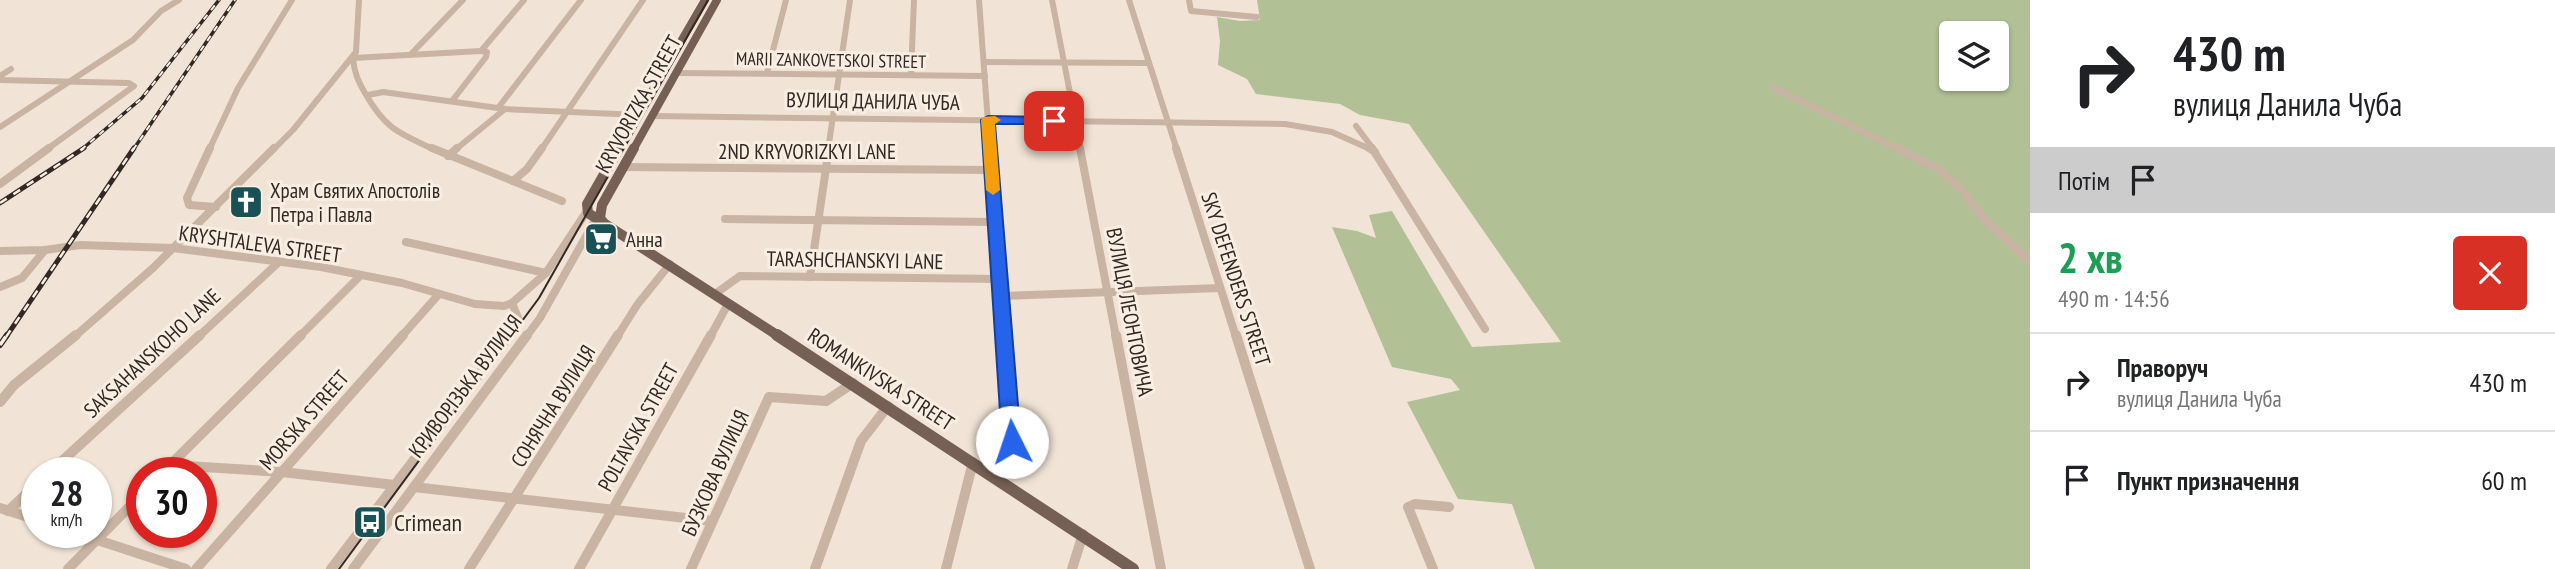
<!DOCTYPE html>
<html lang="uk">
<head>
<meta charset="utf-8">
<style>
	:root { --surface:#fff; --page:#f6f6f6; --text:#202124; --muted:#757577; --line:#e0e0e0 }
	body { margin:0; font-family:"PT Sans Narrow",sans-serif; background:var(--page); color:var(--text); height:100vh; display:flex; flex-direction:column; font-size:26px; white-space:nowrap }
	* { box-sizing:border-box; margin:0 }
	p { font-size:23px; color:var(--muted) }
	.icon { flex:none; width:38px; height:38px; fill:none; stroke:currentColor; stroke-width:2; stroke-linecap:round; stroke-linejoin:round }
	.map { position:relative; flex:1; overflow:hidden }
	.details { display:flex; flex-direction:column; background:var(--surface); width:525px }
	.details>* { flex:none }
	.banner { background:#fff; color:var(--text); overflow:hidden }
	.fabs { position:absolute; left:1939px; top:21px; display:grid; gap:14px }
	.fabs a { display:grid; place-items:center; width:70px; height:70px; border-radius:7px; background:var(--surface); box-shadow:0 2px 5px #0004; font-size:35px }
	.speed { position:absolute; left:21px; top:457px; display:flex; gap:14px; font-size:35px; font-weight:700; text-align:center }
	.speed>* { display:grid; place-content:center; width:91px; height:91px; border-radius:50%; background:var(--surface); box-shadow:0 2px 5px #0004; line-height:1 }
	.speed small { font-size:18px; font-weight:400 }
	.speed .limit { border:10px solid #d22; background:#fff; color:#111 }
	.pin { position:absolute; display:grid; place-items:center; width:60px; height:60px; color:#fff; margin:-30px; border-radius:14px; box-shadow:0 4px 10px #0006 }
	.me { position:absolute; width:77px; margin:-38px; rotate:356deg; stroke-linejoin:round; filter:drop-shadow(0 0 5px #0008) }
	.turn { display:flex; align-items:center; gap:24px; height:147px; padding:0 28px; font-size:32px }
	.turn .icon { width:91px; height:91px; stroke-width:2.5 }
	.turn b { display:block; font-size:49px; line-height:60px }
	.then { display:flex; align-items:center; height:66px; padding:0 28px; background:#0003; gap:14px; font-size:26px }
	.round { display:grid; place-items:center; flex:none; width:74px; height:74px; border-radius:7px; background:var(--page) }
	.summary { display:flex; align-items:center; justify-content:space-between; height:119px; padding:0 28px }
	h1 { font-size:42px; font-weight:700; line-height:52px; color:#1e9e55 }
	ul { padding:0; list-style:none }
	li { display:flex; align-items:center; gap:21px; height:98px; padding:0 28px; border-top:2px solid var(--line) }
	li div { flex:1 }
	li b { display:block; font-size:26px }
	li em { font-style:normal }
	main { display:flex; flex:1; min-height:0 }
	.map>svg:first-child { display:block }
</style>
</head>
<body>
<main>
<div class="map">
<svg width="2030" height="569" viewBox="0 0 2030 569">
	<rect width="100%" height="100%" fill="#f1e4d6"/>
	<path fill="#b2c096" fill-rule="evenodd" d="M 1257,0 L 2030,0 L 2030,569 L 1535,569 L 1512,504 L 1458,499 L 1407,402 L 1460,390 L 1451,379 L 1392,367 L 1332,227 L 1357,231 L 1376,238 L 1369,215 L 1392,211 L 1472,347 L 1561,342 L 1409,124 L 1360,115 L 1340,104 L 1256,94 L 1247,79 L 1218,65 L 1220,41 L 1217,17 L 1240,21 L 1260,20 ZM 1951,33 L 1997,33 L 1997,79 L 1951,79 L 1951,64 L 1941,63 L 1951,62 Z"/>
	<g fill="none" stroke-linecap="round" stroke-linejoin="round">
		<g stroke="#c9b3a2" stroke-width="6">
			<path d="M 979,0 L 990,150"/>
			<path d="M 1052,0 L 1081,150"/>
			<path d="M 1129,0 L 1177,150"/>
			<path d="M 1189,0 L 1191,11 L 1257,17"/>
			<path d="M 412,53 L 463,0"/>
			<path d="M 353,58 C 354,72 358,81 365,93 C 386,130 399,133 435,150"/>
			<path d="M 353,58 L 481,51"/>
			<path d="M 984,62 L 1149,63"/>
			<path d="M 676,73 L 985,76"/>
			<path d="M 767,73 L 786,0"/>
			<path d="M 911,75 L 914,0"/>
			<path d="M 0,76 L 11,69"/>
			<path d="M 0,80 L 129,83 L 134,86 L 46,150"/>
			<path d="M 1774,88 L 1900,150"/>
			<path d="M 368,95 L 383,92 L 505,109 L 639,115"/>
			<path d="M 452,101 L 486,57 L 487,52 L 481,51 L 524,0"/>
			<path d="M 498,108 L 581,0"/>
			<path d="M 651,116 L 1285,124 L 1332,132 L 1372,150"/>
			<path d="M 1356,126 L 1374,150"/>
			<path d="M 0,127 L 133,40 L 161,11 L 179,0"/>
			<path d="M 209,150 L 238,88 L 292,0"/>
			<path d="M 273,150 L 293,130 L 356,52 L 359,0"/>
			<path d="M 455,150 L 505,109"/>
			<path d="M 541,150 L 643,0"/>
			<path d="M 828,150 L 850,0"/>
		</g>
		<g stroke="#c9b3a2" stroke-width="8">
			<path d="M 210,148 L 187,198 L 189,205 L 216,207"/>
			<path d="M 432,148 L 562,201"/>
			<path d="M 990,148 L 1003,337"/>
			<path d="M 1080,148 L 1116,337"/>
			<path d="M 1176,148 L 1236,337"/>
			<path d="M 1369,148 L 1375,152"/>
			<path d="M 1372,148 L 1485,329"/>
			<path d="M 1897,148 L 1939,169 L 1962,190 L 1985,220 L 2030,261"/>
			<path d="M 448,156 L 457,148"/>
			<path d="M 623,167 L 992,170"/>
			<path d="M 513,181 L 527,169 L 542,148"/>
			<path d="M 0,184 L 49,148"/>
			<path d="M 725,219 L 995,222"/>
			<path d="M 406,242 L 546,273"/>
			<path d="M 0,251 L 45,250 L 80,245 L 173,248 L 321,267 L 402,283 L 475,304 L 504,306 L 512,303 L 546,273 L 587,211"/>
			<path d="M 810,277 L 829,148"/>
			<path d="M 0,287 L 22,278 L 45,250"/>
			<path d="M 715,294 L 740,276 L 1000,279"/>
			<path d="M 1001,296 L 1220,288"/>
			<path d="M 74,337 L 153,268 L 274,148"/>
			<path d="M 198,337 L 280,261"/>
			<path d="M 299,337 L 359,277"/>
			<path d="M 401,337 L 439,294"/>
			<path d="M 508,337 L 519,320 L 512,303"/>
			<path d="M 526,337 L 540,318 L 598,215"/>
			<path d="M 617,337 L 637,305 L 670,264"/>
			<path d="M 710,337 L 728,304"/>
		</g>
		<g stroke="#c9b3a2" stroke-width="10">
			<path d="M 1116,335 L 1161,569"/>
			<path d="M 1236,335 L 1310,569"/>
			<path d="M 0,402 L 14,385 L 76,335"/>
			<path d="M 171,465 L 282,472 L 395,485"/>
			<path d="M 50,472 L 200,335"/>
			<path d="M 163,472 L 301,335"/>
			<path d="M 989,472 L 1004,459 L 1011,442 L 1003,335"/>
			<path d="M 414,487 L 712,521"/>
			<path d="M 0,508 L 37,520"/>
			<path d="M 8,511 L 37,484"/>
			<path d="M 73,532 L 186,569"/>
			<path d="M 68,569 L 142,494"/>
			<path d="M 196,569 L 403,335"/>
			<path d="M 331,569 L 509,335"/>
			<path d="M 353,569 L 527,335"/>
			<path d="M 469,569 L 618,335"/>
			<path d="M 579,569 L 711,335"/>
			<path d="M 691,569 L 769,397 L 826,401 L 853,383"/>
			<path d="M 815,569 L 861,441 L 888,406"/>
			<path d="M 946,569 L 973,462"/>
			<path d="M 1072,569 L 1083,534"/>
			<path d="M 1433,569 L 1408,507 L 1415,504 L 1449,507"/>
		</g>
		<g stroke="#766055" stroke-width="8">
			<path d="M 618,150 L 705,0"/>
			<path d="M 633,150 L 717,0"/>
		</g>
		<g stroke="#766055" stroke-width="10">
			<path d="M 619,148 L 587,204 L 588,213 L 780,337"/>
			<path d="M 604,223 L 600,218 L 602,205 L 634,148"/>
		</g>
		<path stroke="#766055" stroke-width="12" d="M 777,335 L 1133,569"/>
		<path stroke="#332924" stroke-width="2" d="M 339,569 L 539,298 L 708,0"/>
		<g stroke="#332924" stroke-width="3.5">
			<g id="rail-far2">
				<path d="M 81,150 L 142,98 L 219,0"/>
				<path d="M 133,150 L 235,0"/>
			</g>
		</g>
		<g stroke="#332924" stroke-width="5">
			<g id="rail-far1">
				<path d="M 0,203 L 84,148"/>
				<path d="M 6,337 L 134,148"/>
			</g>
		</g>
		<g stroke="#332924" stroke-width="6">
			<path id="rail" d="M 0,345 L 7,335"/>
		</g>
		<use href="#rail-far2" stroke="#f9eee2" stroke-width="2" stroke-dasharray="6" stroke-linecap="butt"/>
		<use href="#rail-far1" stroke="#f9eee2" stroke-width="2.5" stroke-dasharray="8" stroke-linecap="butt"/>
		<use href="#rail" stroke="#f9eee2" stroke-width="3.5" stroke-dasharray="10" stroke-linecap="butt"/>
	</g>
	<path fill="#2563eb" stroke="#184099" stroke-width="2" d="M 988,116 L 1054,117 L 1060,121 L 1054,124 L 995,124 L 1021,442 L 1018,447 L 1005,447 L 1002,442 L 981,120 Z"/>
	<path fill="#f59e0b" d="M 995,116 L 1001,120 L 995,124 L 1000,190 L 993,195 L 986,190 L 981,120 L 983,117 Z"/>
	<defs>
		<g id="church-square" transform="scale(1.75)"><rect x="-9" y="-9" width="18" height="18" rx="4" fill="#1a5155" stroke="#f9eee2"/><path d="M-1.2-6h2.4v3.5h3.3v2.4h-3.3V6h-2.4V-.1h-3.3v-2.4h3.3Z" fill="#fff"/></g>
		<g id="supermarket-square" transform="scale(1.75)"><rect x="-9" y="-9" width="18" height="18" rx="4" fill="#1a5155" stroke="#f9eee2"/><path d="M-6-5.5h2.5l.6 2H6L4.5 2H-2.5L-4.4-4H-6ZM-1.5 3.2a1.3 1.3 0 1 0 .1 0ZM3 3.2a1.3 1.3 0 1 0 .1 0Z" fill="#fff"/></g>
		<g id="bus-square" transform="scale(1.75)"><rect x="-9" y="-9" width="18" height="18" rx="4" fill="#1a5155" stroke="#f9eee2"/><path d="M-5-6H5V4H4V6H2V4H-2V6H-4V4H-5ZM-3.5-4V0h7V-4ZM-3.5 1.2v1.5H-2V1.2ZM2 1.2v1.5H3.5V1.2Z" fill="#fff"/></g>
	</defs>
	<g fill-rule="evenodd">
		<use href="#church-square" x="246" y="202"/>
		<use href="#supermarket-square" x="601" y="239"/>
		<use href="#bus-square" x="370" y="522"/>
	</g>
	<g text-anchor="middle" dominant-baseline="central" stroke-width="6" stroke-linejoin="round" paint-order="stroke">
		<g font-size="18" fill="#332924" stroke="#f9eee2">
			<text transform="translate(831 60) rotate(1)">MARII ZANKOVETSKOI STREET</text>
		</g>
		<g font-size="21" fill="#332924" stroke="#f9eee2">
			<text transform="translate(873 101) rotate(1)">ВУЛИЦЯ ДАНИЛА ЧУБА</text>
			<text transform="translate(638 104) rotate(-61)">KRYVORIZKA STREET</text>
			<text x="807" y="151">2ND KRYVORIZKYI LANE</text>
			<text transform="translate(260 244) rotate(8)">KRYSHTALEVA STREET</text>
			<text transform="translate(855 260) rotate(1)">TARASHCHANSKYI LANE</text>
			<text transform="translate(1236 279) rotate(72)">SKY DEFENDERS STREET</text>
			<text transform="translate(1130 312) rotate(79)">ВУЛИЦЯ ЛЕОНТОВИЧА</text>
			<text transform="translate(152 353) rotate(-43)">SAKSAHANSKOHO LANE</text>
			<text transform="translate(881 379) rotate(33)">ROMANKIVSKA STREET</text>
			<text transform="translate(465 386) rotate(-53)">КРИВОРІЗЬКА ВУЛИЦЯ</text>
			<text transform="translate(553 406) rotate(-58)">СОНЯЧНА ВУЛИЦЯ</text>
			<text transform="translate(304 420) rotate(-49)">MORSKA STREET</text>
			<text transform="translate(638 427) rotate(-61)">POLTAVSKA STREET</text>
			<text transform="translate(715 473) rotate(-66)">БУЗКОВА ВУЛИЦЯ</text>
		</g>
		<g font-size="21" fill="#332924" stroke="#f9eee2" text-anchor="start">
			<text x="270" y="190">Храм Святих Апостолів<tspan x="270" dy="24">Петра і Павла</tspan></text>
			<text x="626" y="239">Анна</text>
		</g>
		<g font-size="24" fill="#332924" stroke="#f9eee2" text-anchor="start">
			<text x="394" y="522">Crimean</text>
		</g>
	</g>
</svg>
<div class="fabs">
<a><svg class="icon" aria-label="layers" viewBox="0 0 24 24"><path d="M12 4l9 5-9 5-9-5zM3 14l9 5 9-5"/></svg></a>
</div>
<div class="speed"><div>28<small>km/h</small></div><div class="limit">30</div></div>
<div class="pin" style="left:1054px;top:121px;background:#d93025"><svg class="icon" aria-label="arrive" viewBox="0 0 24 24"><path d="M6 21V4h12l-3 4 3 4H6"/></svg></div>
<svg class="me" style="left:1012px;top:442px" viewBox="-20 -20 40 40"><circle r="19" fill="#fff"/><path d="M0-13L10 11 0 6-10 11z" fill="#2563eb"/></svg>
</div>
<section class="details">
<div class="banner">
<div class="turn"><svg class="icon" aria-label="right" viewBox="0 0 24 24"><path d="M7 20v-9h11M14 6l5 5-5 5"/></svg><div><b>430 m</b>вулиця Данила Чуба</div></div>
<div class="then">Потім<svg class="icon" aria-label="arrive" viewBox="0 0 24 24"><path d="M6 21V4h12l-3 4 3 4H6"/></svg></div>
</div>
<div class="summary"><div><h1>2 хв</h1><p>490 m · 14:56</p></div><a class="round" style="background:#d93025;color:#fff"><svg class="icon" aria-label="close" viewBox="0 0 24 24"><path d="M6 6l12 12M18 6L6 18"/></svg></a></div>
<ul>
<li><svg class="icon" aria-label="right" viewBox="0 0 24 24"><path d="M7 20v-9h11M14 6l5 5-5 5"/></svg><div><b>Праворуч</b><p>вулиця Данила Чуба</p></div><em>430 m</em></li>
<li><svg class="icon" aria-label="arrive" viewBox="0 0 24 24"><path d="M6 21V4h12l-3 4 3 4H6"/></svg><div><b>Пункт призначення</b></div><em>60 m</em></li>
</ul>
</section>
</main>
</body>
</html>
